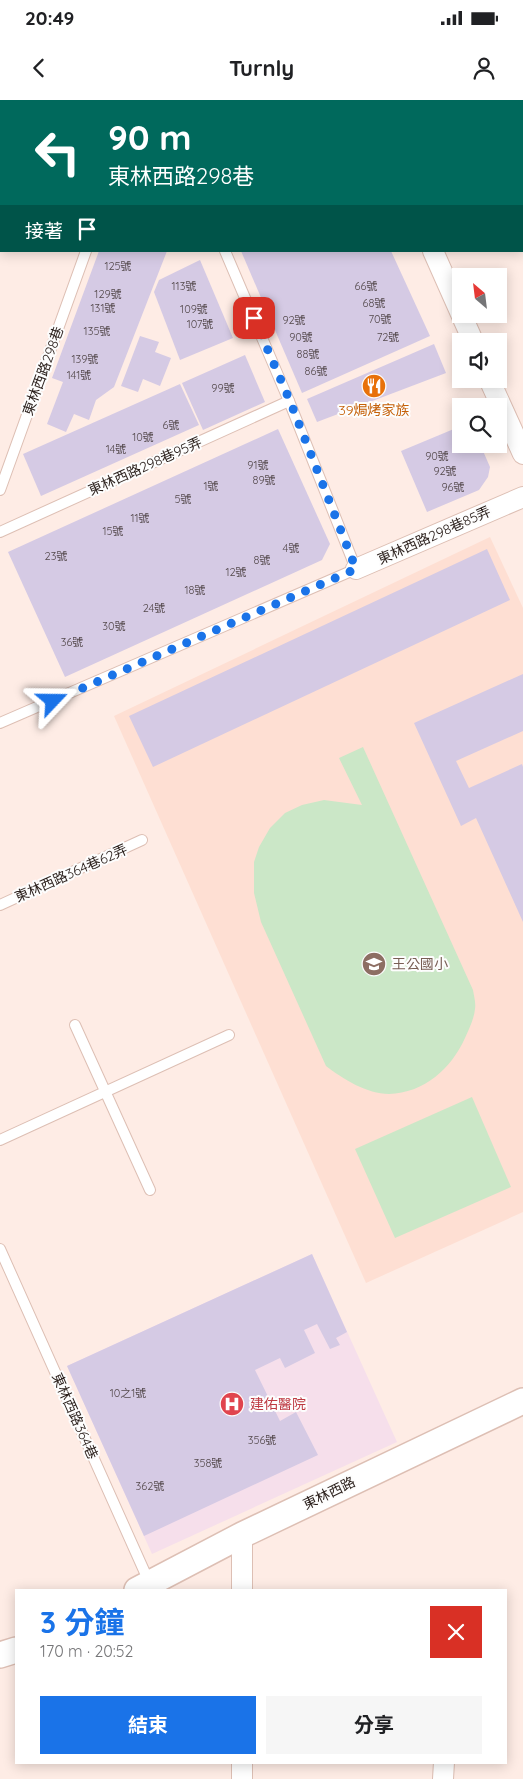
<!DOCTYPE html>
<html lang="zh-TW">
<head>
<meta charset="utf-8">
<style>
	:root { --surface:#fff; --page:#f6f6f6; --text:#202124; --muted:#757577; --accent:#1a73e8 }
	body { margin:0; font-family:Quicksand,"Noto Sans TC",sans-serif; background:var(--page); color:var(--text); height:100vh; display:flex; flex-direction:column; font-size:19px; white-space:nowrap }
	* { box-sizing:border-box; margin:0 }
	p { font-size:16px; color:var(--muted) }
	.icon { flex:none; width:28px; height:28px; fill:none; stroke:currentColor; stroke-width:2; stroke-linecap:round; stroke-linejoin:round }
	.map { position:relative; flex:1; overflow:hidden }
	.details { position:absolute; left:15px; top:1489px; width:492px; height:175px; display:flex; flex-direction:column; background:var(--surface); border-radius:0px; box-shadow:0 2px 12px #0003 }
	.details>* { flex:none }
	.banner { position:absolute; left:0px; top:0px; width:524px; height:152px; box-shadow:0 2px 12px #0003; background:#00695c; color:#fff; overflow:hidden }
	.needle { width:32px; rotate:332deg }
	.tools { position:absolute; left:452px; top:168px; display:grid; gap:10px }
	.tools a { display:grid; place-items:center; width:55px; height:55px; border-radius:0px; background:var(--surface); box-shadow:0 2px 12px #0003; font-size:25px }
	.pin { position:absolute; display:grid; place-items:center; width:42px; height:42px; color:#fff; margin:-21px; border-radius:10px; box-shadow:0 2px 8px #0006 }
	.me { position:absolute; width:55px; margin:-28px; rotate:67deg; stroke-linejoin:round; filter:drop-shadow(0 0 4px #0008) }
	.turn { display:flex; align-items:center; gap:18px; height:105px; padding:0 25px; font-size:22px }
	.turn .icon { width:65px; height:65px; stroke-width:2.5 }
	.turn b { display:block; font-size:35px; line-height:42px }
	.then { display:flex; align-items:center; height:48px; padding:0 25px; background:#0003; gap:10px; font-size:19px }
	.round { display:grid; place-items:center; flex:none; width:52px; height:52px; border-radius:0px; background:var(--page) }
	.headline { display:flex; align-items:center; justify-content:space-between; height:85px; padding:0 25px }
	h1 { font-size:30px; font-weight:700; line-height:38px; color:var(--accent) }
	.button { display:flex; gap:10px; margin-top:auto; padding:10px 25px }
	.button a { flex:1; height:58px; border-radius:0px; background:var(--accent); color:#fff; font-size:20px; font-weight:700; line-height:58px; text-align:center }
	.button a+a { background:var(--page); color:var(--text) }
	.status { display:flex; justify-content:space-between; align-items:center; height:35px; padding:0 25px; background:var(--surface); direction:ltr }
	.status svg { height:14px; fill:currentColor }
	header { display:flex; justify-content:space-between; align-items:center; height:65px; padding:0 25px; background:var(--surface); font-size:22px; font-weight:700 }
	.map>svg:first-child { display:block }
</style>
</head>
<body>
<div class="status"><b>20:49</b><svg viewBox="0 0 49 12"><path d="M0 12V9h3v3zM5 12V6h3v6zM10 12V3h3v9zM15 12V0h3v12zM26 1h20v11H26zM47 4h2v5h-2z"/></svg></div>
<header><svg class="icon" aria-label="back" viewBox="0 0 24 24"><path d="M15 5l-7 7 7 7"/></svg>Turnly<svg class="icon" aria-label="person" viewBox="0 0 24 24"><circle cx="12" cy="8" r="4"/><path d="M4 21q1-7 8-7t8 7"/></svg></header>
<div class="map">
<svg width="523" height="1679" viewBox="0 0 523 1679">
	<rect width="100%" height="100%" fill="#feece5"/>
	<path fill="#fedfd3" d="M 490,437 L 523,508 L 523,1112 L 366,1183 L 114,616 Z"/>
	<path fill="#f6dfeb" d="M 312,1154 L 397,1342 L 152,1454 L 67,1266 Z"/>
	<g fill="#cbe7c7">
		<path d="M 363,647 L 473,890 C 474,896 476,903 475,909 C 474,919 469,929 465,938 C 451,969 424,993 389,994 C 367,994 343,979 326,966 L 261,822 L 254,793 L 254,762 L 259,747 L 270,728 L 285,713 L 302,705 L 324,700 L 362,705 L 339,658 Z"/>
		<path d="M 472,997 L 511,1087 L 395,1138 L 355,1049 Z"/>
	</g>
	<g fill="#d5cae4">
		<path d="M 99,151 L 167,151 L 114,287 L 96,300 L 89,320 L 74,314 L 66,332 L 47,324 L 63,282 L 52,278 Z"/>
		<path d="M 241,151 L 391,151 L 430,236 L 302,293 Z"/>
		<path d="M 200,160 L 233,238 L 180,260 L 154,192 L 159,180 Z"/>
		<path d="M 140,236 L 159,242 L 155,252 L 171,258 L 160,286 L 143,279 L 138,292 L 121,286 Z"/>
		<path d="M 434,244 L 446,273 L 317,322 L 307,299 Z"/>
		<path d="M 245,255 L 265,302 L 203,330 L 182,283 Z"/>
		<path d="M 180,284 L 199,325 L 41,396 L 23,354 Z"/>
		<path d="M 461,326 L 461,344 L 480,344 L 490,367 L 488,377 L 479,390 L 427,412 L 401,351 Z"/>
		<path d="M 278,329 L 330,444 L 322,460 L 65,577 L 8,452 Z"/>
		<path d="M 487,449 L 510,500 L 153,667 L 129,616 Z"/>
		<path d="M 523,574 L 523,631 L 456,661 L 469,688 L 522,664 L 523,667 L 523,822 L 476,718 L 461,726 L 414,623 Z"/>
		<path d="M 312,1154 L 347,1232 L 336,1238 L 340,1245 L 330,1249 L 317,1224 L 304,1230 L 315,1253 L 285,1268 L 280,1258 L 255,1270 L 280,1321 L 296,1312 L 318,1355 L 144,1436 L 67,1266 Z"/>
	</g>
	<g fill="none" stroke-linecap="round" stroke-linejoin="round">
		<g stroke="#ddbfb4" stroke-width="12">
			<g id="service">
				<path d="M 161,0 L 162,1"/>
				<path d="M 143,1 L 144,0"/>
				<path d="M 0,390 L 86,151"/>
				<path d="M 0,432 L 289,301"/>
				<path d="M 0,623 L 356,469 L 289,301 L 225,151"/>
				<path d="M 0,805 L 142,740"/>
				<path d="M 75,925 L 150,1090"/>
				<path d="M 0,1040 L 229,935"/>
				<path d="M 0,1149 L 150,1484"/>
			</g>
		</g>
		<g stroke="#ddbfb4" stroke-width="22">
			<g id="minor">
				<path d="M 365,0 L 366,1"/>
				<path d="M 522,30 L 523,29"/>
				<path d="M 433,151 L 473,241"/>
				<path d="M 489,279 L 523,354"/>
				<path d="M 356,469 L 523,397"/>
				<path d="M 242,1435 L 242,1490"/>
				<path d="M 242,1662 L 242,1679"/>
				<path d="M 443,1679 L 444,1662"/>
			</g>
		</g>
		<g stroke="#ddbfb4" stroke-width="28">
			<g id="tertiary">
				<path d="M 137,1490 L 242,1435 L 523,1301"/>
				<path d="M 0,1555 L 16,1550"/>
			</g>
		</g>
		<use href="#service" stroke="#fff" stroke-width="10"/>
		<use href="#minor" stroke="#fff" stroke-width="20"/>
		<use href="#tertiary" stroke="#fff" stroke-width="25"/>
	</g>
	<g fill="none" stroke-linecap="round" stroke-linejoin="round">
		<path stroke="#1a73e8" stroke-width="9" stroke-dasharray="0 16.2" d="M 53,601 L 356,469 L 290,301 L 254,218"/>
	</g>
	<defs>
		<g id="restaurant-disc" transform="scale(1.25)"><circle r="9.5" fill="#e8710a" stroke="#fdfdfd"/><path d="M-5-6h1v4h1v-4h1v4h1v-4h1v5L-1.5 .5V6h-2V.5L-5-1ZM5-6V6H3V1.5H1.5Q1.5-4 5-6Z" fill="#fff"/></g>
		<g id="school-disc" transform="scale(1.25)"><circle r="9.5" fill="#8d6e63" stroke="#fdfdfd"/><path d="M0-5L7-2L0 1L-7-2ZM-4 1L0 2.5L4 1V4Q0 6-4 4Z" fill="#fff"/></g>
		<g id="hospital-disc" transform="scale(1.25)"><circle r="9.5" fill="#e0444e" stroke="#fdfdfd"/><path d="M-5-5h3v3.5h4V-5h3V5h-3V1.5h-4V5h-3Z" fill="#fff"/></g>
	</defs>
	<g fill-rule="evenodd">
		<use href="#restaurant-disc" x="374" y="286"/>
		<use href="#school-disc" x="374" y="864"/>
		<use href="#hospital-disc" x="232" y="1304"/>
	</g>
	<g text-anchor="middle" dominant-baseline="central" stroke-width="4" stroke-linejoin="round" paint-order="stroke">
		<g font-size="11" fill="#554a4d">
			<text x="118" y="166">125號</text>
			<text x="184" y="186">113號</text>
			<text x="366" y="186">66號</text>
			<text x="108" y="194">129號</text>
			<text x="374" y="203">68號</text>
			<text x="103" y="208">131號</text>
			<text x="194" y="209">109號</text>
			<text x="380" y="219">70號</text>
			<text x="294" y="220">92號</text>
			<text x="200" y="224">107號</text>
			<text x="97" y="231">135號</text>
			<text x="301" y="237">90號</text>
			<text x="388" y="237">72號</text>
			<text x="308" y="254">88號</text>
			<text x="85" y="259">139號</text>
			<text x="316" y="271">86號</text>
			<text x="79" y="275">141號</text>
			<text x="223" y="288">99號</text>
			<text x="171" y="325">6號</text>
			<text x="143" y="337">10號</text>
			<text x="116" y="349">14號</text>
			<text x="437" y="356">90號</text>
			<text x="258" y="365">91號</text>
			<text x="445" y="371">92號</text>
			<text x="264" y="380">89號</text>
			<text x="211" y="386">1號</text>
			<text x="453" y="387">96號</text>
			<text x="183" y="399">5號</text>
			<text x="140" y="418">11號</text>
			<text x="113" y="431">15號</text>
			<text x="291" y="448">4號</text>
			<text x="56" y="456">23號</text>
			<text x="262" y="460">8號</text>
			<text x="236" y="472">12號</text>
			<text x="195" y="490">18號</text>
			<text x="154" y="508">24號</text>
			<text x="114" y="526">30號</text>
			<text x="72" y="542">36號</text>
			<text x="128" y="1293">10之1號</text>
			<text x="262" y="1340">356號</text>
			<text x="208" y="1363">358號</text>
			<text x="150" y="1386">362號</text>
		</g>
		<g font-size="14" fill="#2a1f1b" stroke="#fdfdfd">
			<text transform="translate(43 271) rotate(-70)">東林西路298巷</text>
			<text transform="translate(145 366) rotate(-24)">東林西路298巷95弄</text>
			<text transform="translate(434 435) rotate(-24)">東林西路298巷85弄</text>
			<text transform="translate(71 773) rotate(-24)">東林西路364巷62弄</text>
			<text transform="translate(75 1316) rotate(66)">東林西路364巷</text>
			<text transform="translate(329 1393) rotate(-26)">東林西路</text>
		</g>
		<g font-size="14" fill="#c56008" stroke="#fdfdfd">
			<text x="374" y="310">39焗烤家族</text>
		</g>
		<g font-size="14" fill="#785e54" stroke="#fdfdfd" text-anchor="start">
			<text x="392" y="864">王公國小</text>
		</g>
		<g font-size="14" fill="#be3a42" stroke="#fdfdfd" text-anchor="start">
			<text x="250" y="1304">建佑醫院</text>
		</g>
	</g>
</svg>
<div class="tools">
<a><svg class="needle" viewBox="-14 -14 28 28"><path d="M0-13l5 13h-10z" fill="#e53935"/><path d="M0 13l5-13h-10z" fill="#757577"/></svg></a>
<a><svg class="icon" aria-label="sound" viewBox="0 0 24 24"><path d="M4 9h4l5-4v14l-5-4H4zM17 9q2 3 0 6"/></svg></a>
<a><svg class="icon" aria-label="search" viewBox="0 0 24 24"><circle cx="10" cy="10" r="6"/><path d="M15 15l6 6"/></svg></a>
</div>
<div class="pin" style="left:254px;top:218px;background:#d93025"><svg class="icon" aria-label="arrive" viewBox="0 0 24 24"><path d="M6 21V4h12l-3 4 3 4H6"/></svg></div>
<svg class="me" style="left:53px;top:601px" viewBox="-20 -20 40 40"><path d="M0-17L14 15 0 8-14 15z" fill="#1a73e8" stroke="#fff" stroke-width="4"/></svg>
<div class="banner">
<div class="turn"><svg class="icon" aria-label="left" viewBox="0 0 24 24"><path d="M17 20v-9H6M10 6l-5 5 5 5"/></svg><div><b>90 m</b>東林西路298巷</div></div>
<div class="then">接著<svg class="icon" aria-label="arrive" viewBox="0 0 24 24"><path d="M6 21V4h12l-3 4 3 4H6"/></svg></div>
</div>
<section class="details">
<div class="headline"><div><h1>3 分鐘</h1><p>170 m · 20:52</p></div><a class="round" style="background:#d93025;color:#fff"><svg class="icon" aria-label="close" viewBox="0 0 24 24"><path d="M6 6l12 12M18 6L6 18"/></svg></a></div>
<div class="button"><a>結束</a><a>分享</a></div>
</section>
</div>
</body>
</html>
